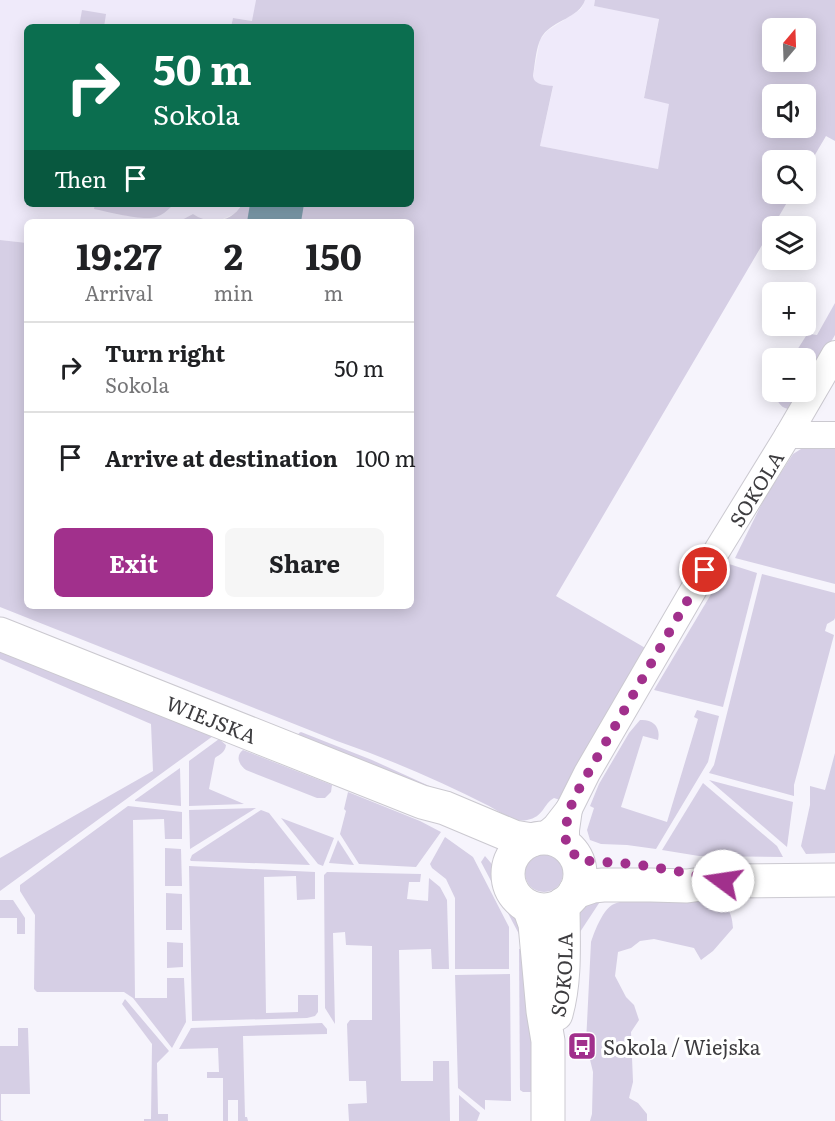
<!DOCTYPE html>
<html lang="en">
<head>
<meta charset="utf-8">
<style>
	:root { --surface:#fff; --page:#f6f6f6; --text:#202124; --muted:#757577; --line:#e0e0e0; --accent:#a1308c }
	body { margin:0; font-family:Literata,serif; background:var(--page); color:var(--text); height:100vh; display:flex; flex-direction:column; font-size:22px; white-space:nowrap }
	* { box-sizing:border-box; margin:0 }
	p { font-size:20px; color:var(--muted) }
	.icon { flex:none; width:33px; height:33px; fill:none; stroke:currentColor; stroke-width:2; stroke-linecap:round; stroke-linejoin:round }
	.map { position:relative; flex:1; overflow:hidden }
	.side { position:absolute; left:24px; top:219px; width:390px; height:390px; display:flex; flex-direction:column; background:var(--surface); border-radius:9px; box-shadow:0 3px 15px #0003 }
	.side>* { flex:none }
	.guide { position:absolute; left:24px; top:24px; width:390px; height:183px; border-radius:9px; box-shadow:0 3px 15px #0003; background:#0b6e4f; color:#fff; overflow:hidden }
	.needle { width:39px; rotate:19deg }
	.controls { position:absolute; left:762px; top:18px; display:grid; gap:12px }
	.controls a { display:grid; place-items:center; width:54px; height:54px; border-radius:9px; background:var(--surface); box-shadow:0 3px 15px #0003; font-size:30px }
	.pin { position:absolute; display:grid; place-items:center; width:51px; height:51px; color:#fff; margin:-26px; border:3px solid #fff; border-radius:50%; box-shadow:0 2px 6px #0007 }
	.me { position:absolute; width:66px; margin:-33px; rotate:284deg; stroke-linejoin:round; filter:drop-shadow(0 0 4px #0008) }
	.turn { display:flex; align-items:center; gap:21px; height:126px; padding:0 30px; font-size:27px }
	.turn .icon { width:78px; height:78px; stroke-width:2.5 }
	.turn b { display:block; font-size:42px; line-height:51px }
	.then { display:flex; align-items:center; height:57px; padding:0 30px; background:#0003; gap:12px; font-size:22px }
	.eta { display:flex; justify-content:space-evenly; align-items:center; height:102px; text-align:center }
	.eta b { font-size:36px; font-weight:700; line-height:42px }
	.button { display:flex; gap:12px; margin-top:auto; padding:12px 30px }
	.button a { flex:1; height:69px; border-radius:9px; background:var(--accent); color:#fff; font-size:24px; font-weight:700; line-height:69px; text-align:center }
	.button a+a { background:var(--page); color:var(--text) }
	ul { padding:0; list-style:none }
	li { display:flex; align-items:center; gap:18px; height:90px; padding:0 30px; border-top:2px solid var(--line) }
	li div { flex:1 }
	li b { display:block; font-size:22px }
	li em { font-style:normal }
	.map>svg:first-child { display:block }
</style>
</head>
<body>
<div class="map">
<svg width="835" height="1121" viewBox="0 0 835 1121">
	<rect width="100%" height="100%" fill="#f6f4fc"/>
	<g fill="#efeafa">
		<path d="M 0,0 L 256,0 L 253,21 L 233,18 L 231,27 L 27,27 L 27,204 L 242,204 L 238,210 L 234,214 L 218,221 L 202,220 L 193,214 L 178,222 L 27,222 L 27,243 L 0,240 Z"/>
		<path d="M 585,0 L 595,0 L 594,6 L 659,18 L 644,97 L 670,103 L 658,169 L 540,146 L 553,87 L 536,83 L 533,80 L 533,76 L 540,40 L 547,31 L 581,9 Z"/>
	</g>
	<g fill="#d6cfe5" fill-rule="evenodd">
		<path d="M 256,0 L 585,0 C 579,18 554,20 543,35 C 536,44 535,65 533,76 C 534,85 545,85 553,86 L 540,146 L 658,169 L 669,104 L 644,98 L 659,19 L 594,6 L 595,0 L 835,0 L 835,141 L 826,136 L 806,170 L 806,160 L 772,160 L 772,194 L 792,194 L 556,596 L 647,649 L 560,800 L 554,798 C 543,804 544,817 527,820 C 512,823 501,812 489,806 C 440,781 389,759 337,741 L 0,607 L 0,240 L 27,243 L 27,606 L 411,606 L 411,222 L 178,222 L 193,214 C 209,225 232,223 242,204 L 411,204 L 411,27 L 231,27 L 233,18 L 252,21 ZM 772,28 L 806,28 L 806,62 L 772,62 ZM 772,94 L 806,94 L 806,128 L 772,128 Z"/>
		<path d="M 82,10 L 106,14 L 104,27 L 79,27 Z"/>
		<path d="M 95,204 L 164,204 L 172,206 C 167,211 162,215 156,217 C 143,221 109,212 94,209 Z"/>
		<path d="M 835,303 L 835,335 L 806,384 L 806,358 L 792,358 L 806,336 L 810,334 L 817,335 Z"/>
		<path d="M 774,392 L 801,392 L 793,406 L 788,409 C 779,407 777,400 774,392 Z"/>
		<path d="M 835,448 L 835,584 L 735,558 L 764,499 L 793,454 L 801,449 Z"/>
		<path d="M 729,564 L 757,573 L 723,707 L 654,690 Z"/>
		<path d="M 762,574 L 835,593 L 835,618 L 834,620 L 827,624 L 825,631 L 834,635 L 794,785 L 794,796 L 709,773 L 714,765 Z"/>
		<path d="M 0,651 L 213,736 L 0,891 L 0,858 L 153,771 L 151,724 L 0,659 Z"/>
		<path d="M 697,710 L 719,716 L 708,762 L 656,849 L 627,845 L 601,844 L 590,840 L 587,830 L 594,808 L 590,806 L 599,784 L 629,733 L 640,720 C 653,719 661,727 658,740 L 643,736 L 621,807 L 667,822 L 698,719 L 694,717 Z"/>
		<path d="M 301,732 L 372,760 L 491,814 L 296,739 L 299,733 Z"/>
		<path d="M 219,739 L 226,745 C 225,753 220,754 215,758 L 209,789 L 244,804 L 189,806 L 189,761 Z"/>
		<path d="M 243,750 L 332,785 L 331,792 L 325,798 L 317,798 L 246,770 C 239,765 235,756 243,750 Z"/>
		<path d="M 835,753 L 835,853 L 806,854 L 801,846 L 810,805 L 810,786 L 825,790 Z"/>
		<path d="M 180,768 L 181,806 L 135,801 L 135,800 Z"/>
		<path d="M 709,780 L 793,802 L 787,847 Z"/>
		<path d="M 703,783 L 777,846 L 783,857 L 699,856 L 662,850 Z"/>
		<path d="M 348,792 L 420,821 L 441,832 L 416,867 L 359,864 L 340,834 L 346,811 L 344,809 Z"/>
		<path d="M 128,806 L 182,812 L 182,839 L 165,839 L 164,819 L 133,820 L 135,998 L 167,998 L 167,978 L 184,978 L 186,1022 L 172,1048 L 133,998 L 124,992 L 37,992 L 34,989 L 35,915 L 20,891 L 20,885 Z"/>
		<path d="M 256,808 L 190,849 L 189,810 Z"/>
		<path d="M 261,810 L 269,813 L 310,865 L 191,861 L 190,860 L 192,855 Z"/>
		<path d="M 281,818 L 334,838 L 323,866 L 318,864 Z"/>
		<path d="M 445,837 L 473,857 L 509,927 L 509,969 L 455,969 L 455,898 L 446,879 L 432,868 L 430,864 Z"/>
		<path d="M 338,840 L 354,865 L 329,863 Z"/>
		<path d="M 165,848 L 181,849 L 182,886 L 165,886 Z"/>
		<circle cx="544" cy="873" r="19"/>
		<path d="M 485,856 L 496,869 L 505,895 L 523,918 L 520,936 L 481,862 Z"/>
		<path d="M 189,866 L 315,872 L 315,899 L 297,900 L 296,876 L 264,877 L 266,1013 L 298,1012 L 298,995 L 318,995 L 318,1012 L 315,1016 L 307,1018 L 192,1021 Z"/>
		<path d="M 327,872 L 421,874 L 420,882 L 409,882 L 407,899 L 428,901 L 429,878 L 440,887 L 447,900 L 449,969 L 432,969 L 431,949 L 399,950 L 401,1081 L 433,1081 L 433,1061 L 449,1061 L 450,1121 L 349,1121 L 348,1104 L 367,1103 L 366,1081 L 349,1081 L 347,1024 L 350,1020 L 372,1020 L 372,946 L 346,945 L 345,932 L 333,933 L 335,1024 L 325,1008 L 324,875 Z"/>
		<path d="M 607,891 L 580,932 L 569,932 L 579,904 Z"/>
		<path d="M 166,893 L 182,894 L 182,930 L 166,930 Z"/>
		<path d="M 0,900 L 13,900 L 25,918 L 25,934 L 17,934 L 17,918 L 0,918 Z"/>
		<path d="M 623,901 L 710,901 C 728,904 732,912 733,928 L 713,951 L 701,960 L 694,948 L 654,939 L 640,941 L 631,948 L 618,952 L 615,976 L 626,997 L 634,1005 L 639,1020 L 631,1032 L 633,1082 L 629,1098 L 638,1103 L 647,1114 L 647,1121 L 590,1121 L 592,1114 L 593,1072 L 586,1043 L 591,942 C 595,930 603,909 614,904 C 616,903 620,902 623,901 Z"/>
		<path d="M 167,942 L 183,943 L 183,967 L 167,968 Z"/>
		<path d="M 531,947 L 535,1092 L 523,1092 L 520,1090 L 519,949 Z"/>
		<path d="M 510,974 L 511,1101 L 485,1100 L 485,1110 L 458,1088 L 455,975 Z"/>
		<path d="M 125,999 L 169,1051 L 157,1063 L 158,1114 L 168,1114 L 168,1121 L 144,1121 L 144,1119 L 151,1119 L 152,1044 L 122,1004 Z"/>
		<path d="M 322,1023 L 327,1029 L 327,1034 L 243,1036 L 245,1117 L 247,1117 L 248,1121 L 238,1121 L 238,1100 L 228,1100 L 228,1121 L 223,1121 L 223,1078 L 207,1078 L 207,1072 L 219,1072 L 218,1048 L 179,1049 L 191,1028 Z"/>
		<path d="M 18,1028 L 28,1028 L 30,1094 L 1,1094 L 1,1120 L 4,1121 L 0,1121 L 0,1046 L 18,1046 Z"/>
		<path d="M 459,1095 L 480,1113 L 477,1121 L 459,1121 Z"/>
	</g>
	<path fill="#7e9dad" d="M 250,204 L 304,204 L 301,222 L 247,222 Z"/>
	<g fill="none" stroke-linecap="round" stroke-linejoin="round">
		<g stroke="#cbc9d0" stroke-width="28">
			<g id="street">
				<path d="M 788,435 L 835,435"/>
				<path id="s1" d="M 542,838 L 555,827 L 569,809 L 587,773 L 705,570 L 788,435 L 835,354"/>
				<path d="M 566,846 L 566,830 L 569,809"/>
			</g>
		</g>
		<g stroke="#cbc9d0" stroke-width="35">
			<g id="secondary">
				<path id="s2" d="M 0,634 L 422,802 L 445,808 L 514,837 L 532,840"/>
				<circle cx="544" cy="874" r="36"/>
				<path d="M 575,892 L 593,886 L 603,885 L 651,885 L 687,886 L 723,881 L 835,880"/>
				<path d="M 529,907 L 535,924 L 543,1011 L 548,1041 L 548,1121"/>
				<path id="s3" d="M 556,1014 C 566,979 563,941 563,904"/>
			</g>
		</g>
		<use href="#street" stroke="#fff" stroke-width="26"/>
		<use href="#secondary" stroke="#fff" stroke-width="33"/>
	</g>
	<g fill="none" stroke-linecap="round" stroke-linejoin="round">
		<path stroke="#a1308c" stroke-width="10" stroke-dasharray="0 18" d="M 705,570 L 580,787 C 568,810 565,820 566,846 L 573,852 L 577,859 C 597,863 618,862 639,865 C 667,869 695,874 723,881"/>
	</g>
	<defs>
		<g id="bus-square" transform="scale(1.5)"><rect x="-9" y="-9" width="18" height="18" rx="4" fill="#a1308c" stroke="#fff"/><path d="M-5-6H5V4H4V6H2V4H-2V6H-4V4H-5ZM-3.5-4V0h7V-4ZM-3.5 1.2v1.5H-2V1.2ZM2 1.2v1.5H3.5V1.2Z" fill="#fff"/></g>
	</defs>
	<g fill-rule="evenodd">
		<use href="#bus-square" x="582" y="1046"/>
	</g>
	<g text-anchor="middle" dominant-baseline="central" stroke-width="6" stroke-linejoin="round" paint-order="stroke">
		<g font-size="20" fill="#3d3c3f" stroke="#fff">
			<text stroke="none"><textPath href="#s1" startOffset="411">SOKOLA</textPath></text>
			<text stroke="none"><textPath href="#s2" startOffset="228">WIEJSKA</textPath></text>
			<text stroke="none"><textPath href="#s3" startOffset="40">SOKOLA</textPath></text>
		</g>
		<g font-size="20" fill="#3d3c3f" stroke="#fff" text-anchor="start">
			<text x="603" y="1046">Sokola / Wiejska</text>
		</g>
	</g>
</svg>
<div class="controls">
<a><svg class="needle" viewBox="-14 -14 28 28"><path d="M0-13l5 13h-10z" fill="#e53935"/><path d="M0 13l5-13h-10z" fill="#757577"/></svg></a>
<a><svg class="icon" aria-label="sound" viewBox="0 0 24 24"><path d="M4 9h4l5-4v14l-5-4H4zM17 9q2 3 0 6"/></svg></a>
<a><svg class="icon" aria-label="search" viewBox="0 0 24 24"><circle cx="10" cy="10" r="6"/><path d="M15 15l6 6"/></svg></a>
<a><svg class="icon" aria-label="layers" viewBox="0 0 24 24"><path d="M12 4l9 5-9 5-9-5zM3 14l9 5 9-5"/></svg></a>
<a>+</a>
<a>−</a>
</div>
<div class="pin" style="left:705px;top:570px;background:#d93025"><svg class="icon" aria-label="arrive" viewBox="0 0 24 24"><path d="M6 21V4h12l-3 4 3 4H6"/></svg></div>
<svg class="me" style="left:723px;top:881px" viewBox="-20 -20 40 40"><circle r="19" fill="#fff"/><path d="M0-13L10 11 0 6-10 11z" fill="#a1308c"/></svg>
<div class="guide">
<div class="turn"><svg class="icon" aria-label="right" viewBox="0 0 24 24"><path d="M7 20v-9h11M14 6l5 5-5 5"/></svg><div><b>50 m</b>Sokola</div></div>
<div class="then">Then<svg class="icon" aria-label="arrive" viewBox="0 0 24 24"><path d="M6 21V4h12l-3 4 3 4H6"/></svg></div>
</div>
<section class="side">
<div class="eta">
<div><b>19:27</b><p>Arrival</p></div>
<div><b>2</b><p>min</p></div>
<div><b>150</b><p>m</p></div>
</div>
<ul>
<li><svg class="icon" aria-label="right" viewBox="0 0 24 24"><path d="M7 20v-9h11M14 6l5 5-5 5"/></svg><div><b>Turn right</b><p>Sokola</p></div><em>50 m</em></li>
<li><svg class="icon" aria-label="arrive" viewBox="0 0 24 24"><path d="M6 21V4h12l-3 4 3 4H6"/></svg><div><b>Arrive at destination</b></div><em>100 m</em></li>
</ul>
<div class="button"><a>Exit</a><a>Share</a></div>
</section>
</div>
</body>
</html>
